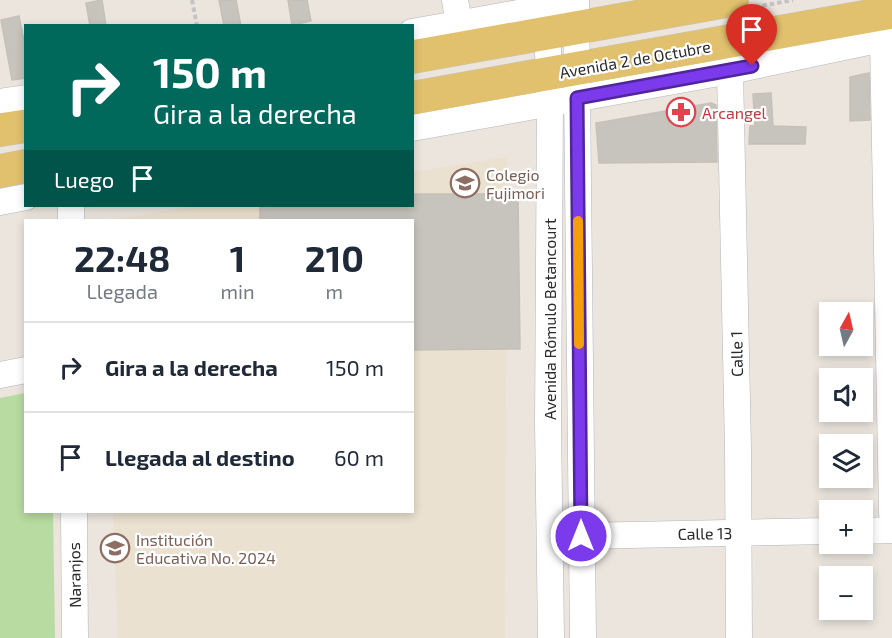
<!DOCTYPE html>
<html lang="es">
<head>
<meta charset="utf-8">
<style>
	:root { --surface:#fff; --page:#f6f6f7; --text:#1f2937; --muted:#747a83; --line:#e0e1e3 }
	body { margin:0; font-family:"Exo 2",sans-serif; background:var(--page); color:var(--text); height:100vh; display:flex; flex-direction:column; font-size:22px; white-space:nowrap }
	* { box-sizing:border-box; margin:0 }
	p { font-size:20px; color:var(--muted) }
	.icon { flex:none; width:33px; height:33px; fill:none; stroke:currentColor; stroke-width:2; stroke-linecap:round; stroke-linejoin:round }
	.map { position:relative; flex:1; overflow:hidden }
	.sheet { position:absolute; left:24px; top:219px; width:390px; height:294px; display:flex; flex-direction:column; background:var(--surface); border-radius:0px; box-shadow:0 3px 9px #0003 }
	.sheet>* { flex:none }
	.banner { position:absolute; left:24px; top:24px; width:390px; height:183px; border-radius:0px; box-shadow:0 3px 9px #0003; background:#00695c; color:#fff; overflow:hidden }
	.needle { width:39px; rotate:8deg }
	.controls { position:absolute; left:819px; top:302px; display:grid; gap:12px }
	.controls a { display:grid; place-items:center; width:54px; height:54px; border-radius:0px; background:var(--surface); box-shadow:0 3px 9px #0003; font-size:30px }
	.pin { position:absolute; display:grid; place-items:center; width:51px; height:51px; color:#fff; margin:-62px -26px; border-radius:50% 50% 50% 0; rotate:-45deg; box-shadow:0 0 6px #0007 }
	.pin .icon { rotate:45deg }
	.me { position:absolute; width:66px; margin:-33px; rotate:0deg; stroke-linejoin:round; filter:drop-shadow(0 0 4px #0008) }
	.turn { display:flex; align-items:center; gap:21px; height:126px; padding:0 30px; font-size:27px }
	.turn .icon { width:78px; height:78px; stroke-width:2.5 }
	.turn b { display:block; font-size:42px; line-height:51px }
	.then { display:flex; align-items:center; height:57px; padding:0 30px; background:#0003; gap:12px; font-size:22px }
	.eta { display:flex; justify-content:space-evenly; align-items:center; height:102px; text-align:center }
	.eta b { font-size:36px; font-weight:700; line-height:42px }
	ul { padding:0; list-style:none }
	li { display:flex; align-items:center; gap:18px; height:90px; padding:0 30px; border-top:2px solid var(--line) }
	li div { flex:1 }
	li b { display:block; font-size:22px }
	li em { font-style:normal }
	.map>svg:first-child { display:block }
</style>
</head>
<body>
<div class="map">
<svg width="892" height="638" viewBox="0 0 892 638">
	<rect width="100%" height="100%" fill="#ebe5de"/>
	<path fill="#ebe1d0" d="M 507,157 L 505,638 L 118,638 L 113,512 L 412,512 L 412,220 L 110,220 L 199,206 L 412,206 L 413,172 Z"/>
	<path fill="#b8dba1" d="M 25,393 L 26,512 L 53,512 L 55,638 L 0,638 L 0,398 Z"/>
	<g fill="#c7c3bd" stroke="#c6c0b8" stroke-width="1.5">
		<path d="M 102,0 L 106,26 L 90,26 L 86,3 Z"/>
		<path d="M 219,0 L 236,0 L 241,26 L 224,26 Z"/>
		<path d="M 288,0 L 307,0 L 311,21 L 292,25 Z"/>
		<path d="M 19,16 L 26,51 L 26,78 L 12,80 L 1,20 Z"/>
		<path d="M 869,73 L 870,120 L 850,121 L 850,77 Z"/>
		<path d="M 771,93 L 773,126 L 806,127 L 805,144 L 749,144 L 750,126 L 755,126 L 753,94 Z"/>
		<path d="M 711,103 L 716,105 L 717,162 L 599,163 L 596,123 Z"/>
		<path d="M 412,194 L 518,194 L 520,349 L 412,350 L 412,220 L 260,220 L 260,206 L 412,206 Z"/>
	</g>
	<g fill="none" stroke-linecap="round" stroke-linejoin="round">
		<g stroke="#b2b5bd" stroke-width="27">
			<g id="minor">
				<path d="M 455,0 L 459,24"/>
				<path d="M 546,0 L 550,103 L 548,423 L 551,638"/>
				<path d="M 576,0 L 583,638"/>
				<path d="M 412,32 L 563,5"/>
				<path d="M 883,39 L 892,513"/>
				<path d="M 730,71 L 738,448 L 739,638"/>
				<path d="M 0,102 L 26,98"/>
				<path d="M 412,128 L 730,71 L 892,37"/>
				<path d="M 0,202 L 26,197"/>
				<path d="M 71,206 L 71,220"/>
				<path d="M 0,375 L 26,370"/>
				<path d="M 74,512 L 75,638"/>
				<path d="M 862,531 L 892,530"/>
				<path d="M 581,536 L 830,531"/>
			</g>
		</g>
		<g stroke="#c4c4c4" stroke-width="34">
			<g id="major">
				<path d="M 412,57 L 732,0"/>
				<path d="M 412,98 L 892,12"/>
				<path d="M 0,130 L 26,126"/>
				<path d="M 0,171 L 26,166"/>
			</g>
		</g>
		<g stroke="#c4c4c4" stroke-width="4" stroke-dasharray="4.5 3" stroke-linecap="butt">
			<path d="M 192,0 L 197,26"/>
			<path d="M 755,7 L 793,0"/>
		</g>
		<use href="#minor" stroke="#fff" stroke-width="26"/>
		<use href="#major" stroke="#e1c16d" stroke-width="33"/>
	</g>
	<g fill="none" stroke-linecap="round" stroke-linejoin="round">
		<g stroke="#51269a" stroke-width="15">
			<path id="route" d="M 581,536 L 577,98 L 752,66"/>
		</g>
		<use href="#route" stroke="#7c3aed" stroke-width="10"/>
		<path stroke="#f59e0b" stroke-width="10" d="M 578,221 L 579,344"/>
	</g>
	<defs>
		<g id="pharmacy-ring" transform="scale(1.5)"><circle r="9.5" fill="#fff" stroke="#e0444e" stroke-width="1.5"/><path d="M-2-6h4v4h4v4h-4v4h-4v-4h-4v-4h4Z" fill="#e0444e"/></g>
		<g id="university-ring" transform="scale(1.5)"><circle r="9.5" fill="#fff" stroke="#8d6e63" stroke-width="1.5"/><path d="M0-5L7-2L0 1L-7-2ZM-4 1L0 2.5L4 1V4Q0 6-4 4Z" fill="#8d6e63"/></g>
		<g id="school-ring" transform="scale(1.5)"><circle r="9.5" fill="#fff" stroke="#8d6e63" stroke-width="1.5"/><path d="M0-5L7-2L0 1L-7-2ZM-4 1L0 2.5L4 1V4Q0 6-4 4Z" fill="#8d6e63"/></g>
	</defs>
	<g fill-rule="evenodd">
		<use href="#pharmacy-ring" x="681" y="112"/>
		<use href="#university-ring" x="465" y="183"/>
		<use href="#school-ring" x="115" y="548"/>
	</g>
	<g text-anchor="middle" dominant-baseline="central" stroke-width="4.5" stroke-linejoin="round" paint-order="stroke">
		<g font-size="16" fill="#2b2b2b" stroke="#fff">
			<text transform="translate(635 59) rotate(-10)">Avenida 2 de Octubre</text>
			<text transform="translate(549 319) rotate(-90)">Avenida Rómulo Betancourt</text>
			<text transform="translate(736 354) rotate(-91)">Calle 1</text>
			<text transform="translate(705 533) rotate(-1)">Calle 13</text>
			<text transform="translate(74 575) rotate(-91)">Naranjos</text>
		</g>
		<g font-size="16" fill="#be3a42" stroke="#fff" text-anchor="start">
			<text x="702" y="112">Arcangel</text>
		</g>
		<g font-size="16" fill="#785e54" stroke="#fff" text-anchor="start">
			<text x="486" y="174">Colegio<tspan x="486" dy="18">Fujimori</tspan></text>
			<text x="136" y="539">Institución<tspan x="136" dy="18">Educativa No. 2024</tspan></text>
		</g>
	</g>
</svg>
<div class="controls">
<a><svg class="needle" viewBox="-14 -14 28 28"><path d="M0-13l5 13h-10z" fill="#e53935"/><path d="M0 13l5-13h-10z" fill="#747a83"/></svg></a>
<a><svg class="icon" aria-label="sound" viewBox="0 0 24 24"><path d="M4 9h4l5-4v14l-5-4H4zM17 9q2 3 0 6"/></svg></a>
<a><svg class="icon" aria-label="layers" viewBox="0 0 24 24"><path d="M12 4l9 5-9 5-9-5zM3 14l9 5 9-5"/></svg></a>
<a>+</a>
<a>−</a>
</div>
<div class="pin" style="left:752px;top:66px;background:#d93025"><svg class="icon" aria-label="arrive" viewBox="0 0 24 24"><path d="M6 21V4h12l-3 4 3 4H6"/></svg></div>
<svg class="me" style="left:581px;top:536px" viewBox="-20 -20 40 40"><circle r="17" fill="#7c3aed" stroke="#fff" stroke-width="3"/><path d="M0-11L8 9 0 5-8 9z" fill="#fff"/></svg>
<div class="banner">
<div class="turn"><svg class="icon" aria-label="right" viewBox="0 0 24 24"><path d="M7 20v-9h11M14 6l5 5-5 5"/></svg><div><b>150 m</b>Gira a la derecha</div></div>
<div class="then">Luego<svg class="icon" aria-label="arrive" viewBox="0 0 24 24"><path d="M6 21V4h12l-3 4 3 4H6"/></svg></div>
</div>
<section class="sheet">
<div class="eta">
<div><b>22:48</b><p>Llegada</p></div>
<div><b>1</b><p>min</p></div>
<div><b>210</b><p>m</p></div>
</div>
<ul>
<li><svg class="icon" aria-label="right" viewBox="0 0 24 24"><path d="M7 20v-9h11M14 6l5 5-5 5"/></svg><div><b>Gira a la derecha</b></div><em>150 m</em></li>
<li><svg class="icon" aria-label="arrive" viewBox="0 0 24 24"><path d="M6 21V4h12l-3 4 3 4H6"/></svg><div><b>Llegada al destino</b></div><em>60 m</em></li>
</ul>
</section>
</div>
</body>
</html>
